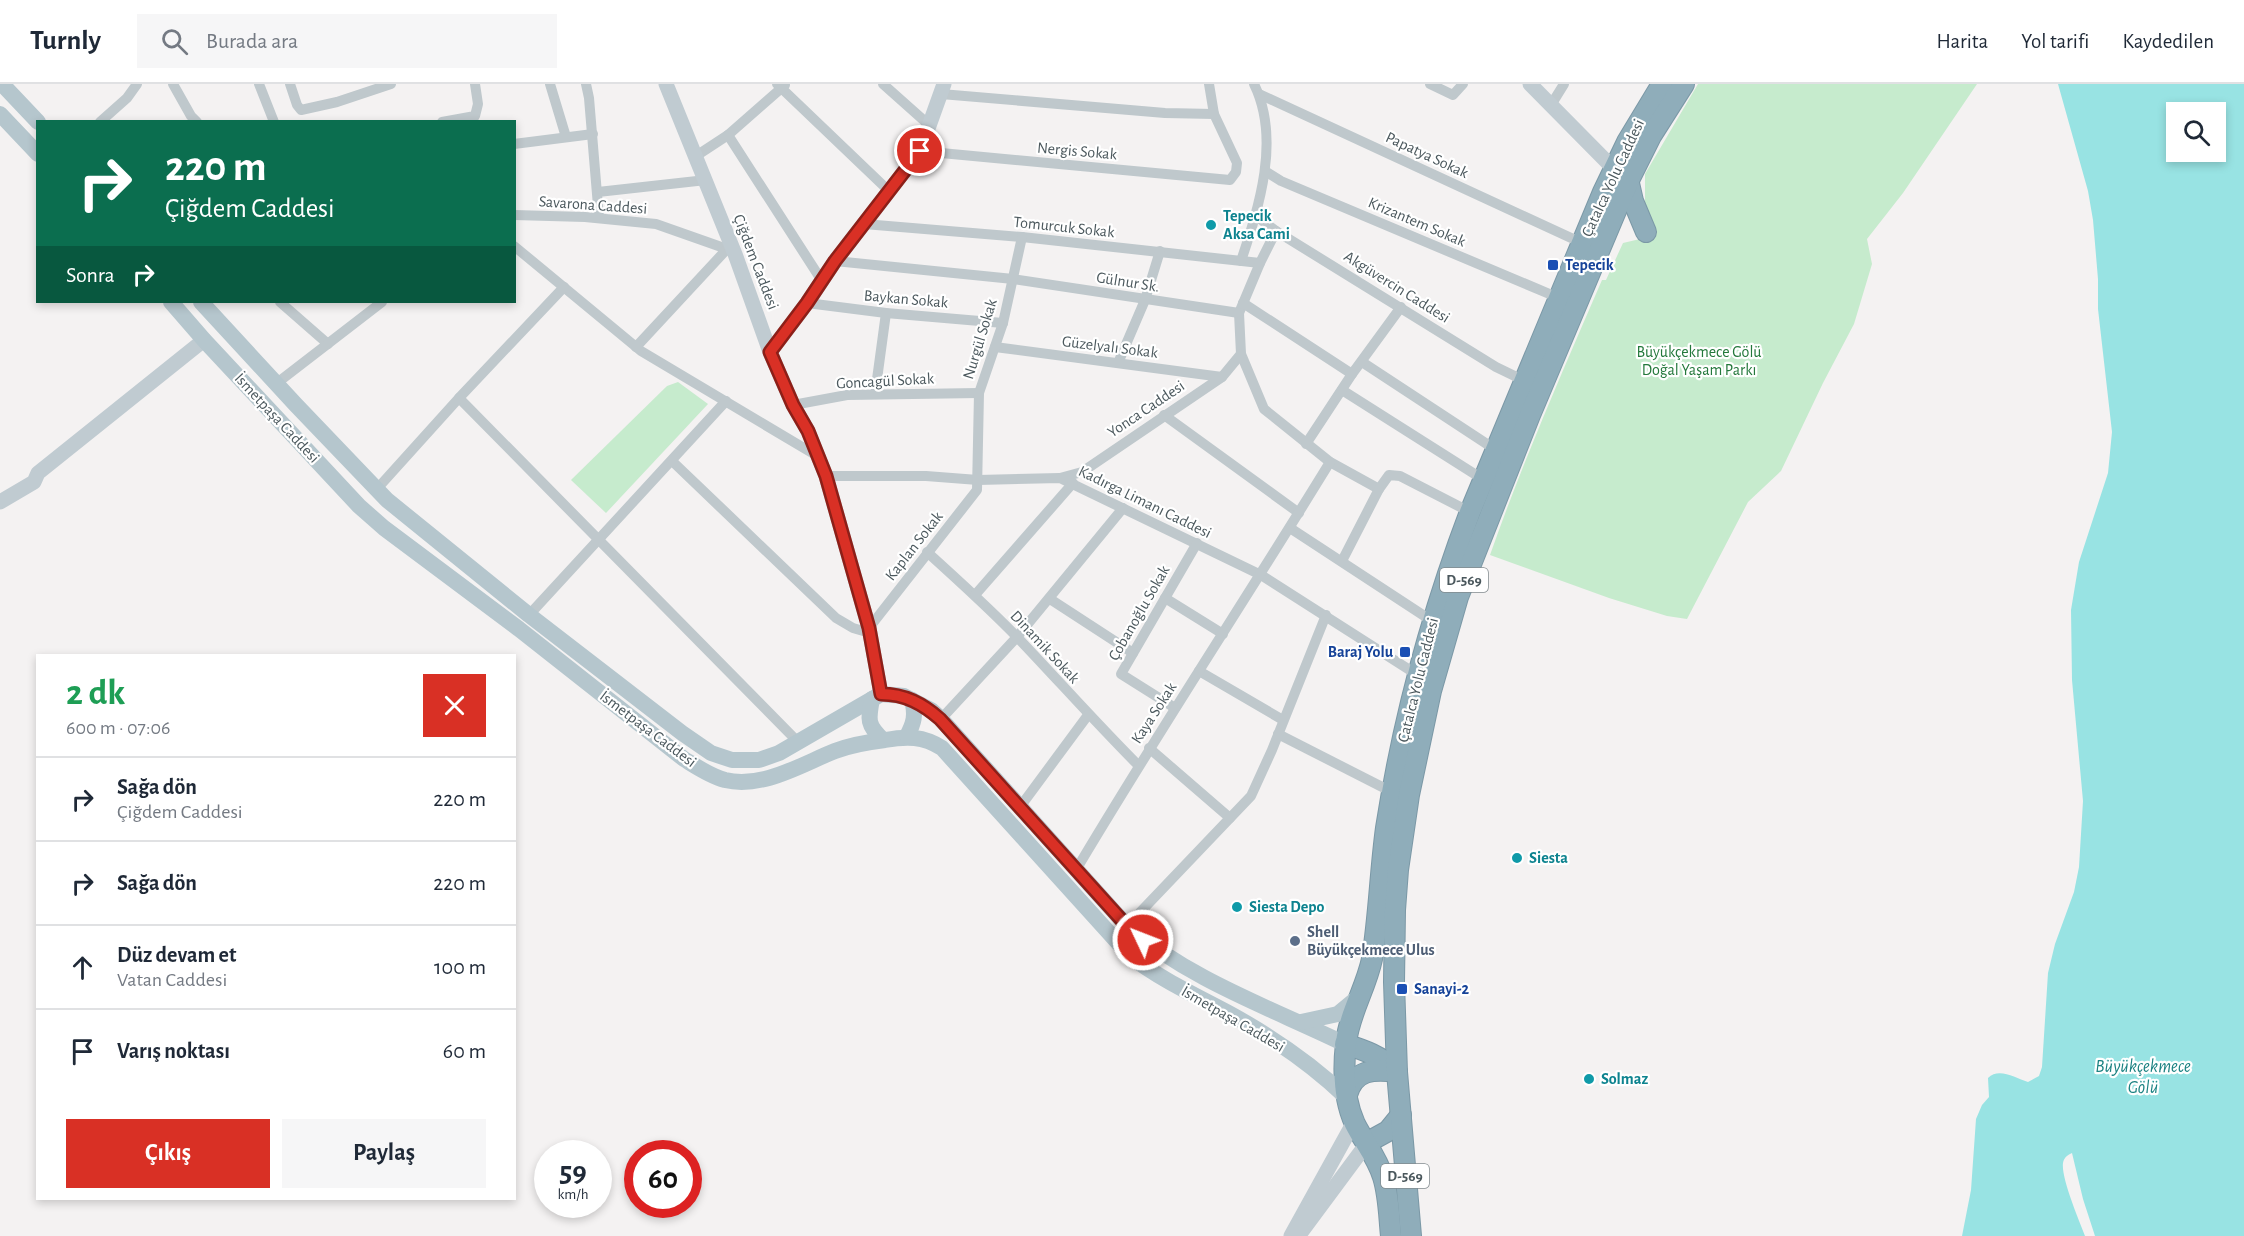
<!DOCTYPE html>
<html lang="tr">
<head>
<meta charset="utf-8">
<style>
	:root { --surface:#fff; --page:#f6f6f7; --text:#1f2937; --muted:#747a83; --line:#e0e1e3; --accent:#d93025 }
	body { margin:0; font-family:"Alegreya Sans",sans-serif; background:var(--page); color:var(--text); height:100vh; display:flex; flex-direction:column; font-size:22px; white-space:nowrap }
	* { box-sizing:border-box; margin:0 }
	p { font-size:20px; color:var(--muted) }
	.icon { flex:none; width:33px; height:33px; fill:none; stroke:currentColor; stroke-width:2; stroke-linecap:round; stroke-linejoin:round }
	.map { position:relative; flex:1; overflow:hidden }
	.panel { position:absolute; left:36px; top:570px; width:480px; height:546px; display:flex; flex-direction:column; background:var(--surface); border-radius:0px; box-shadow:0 3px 9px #0003 }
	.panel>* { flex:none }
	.guide { position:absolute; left:36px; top:36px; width:480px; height:183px; border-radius:0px; box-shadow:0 3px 9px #0003; background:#0b6e4f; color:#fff; overflow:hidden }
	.tools { position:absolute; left:2166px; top:18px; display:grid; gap:12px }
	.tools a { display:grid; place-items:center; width:60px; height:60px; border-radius:0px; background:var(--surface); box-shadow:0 3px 9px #0003; font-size:30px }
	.speed { position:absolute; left:534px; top:1056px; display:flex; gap:12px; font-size:30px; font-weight:700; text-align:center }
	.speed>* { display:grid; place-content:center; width:78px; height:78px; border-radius:50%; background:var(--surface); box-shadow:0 3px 9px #0003; line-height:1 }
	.speed small { font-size:15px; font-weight:400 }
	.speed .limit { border:9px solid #d22; background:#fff; color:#111 }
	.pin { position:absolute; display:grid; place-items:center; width:51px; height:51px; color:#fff; margin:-26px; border:3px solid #fff; border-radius:50%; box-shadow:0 2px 6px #0007 }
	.me { position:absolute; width:66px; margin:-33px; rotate:313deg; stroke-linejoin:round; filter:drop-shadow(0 0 4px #0008) }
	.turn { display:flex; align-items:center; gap:21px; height:126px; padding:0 30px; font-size:27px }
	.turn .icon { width:78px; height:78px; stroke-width:2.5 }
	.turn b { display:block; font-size:42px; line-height:51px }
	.then { display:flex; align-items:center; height:57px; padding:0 30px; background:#0003; gap:12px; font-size:22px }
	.round { display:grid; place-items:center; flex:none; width:63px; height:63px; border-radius:0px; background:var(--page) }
	.head { display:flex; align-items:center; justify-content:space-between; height:102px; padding:0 30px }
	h1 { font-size:36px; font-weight:600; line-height:45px; color:#1e9e55 }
	.action { display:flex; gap:12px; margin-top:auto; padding:12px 30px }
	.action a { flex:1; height:69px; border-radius:0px; background:var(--accent); color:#fff; font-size:24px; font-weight:600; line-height:69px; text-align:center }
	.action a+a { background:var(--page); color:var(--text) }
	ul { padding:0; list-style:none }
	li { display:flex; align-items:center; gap:18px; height:84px; padding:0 30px; border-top:2px solid var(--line) }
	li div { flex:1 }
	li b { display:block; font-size:22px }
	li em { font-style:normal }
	header { display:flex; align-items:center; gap:36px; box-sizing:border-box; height:84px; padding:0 30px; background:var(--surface); border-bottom:2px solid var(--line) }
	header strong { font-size:28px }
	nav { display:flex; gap:33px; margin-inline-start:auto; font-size:21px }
	.search { width:420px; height:54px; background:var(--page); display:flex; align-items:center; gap:15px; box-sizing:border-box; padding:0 21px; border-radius:0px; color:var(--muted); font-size:22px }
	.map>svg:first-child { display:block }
</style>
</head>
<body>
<header>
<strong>Turnly</strong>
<div class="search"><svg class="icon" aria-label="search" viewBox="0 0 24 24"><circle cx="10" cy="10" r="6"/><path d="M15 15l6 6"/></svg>Burada ara</div>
<nav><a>Harita</a><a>Yol tarifi</a><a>Kaydedilen</a></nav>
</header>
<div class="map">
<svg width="2244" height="1152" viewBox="0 0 2244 1152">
	<rect width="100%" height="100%" fill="#f4f2f2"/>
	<g fill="#c6ebcd">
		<path d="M 1698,0 L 1977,0 L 1903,109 L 1867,155 L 1872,180 L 1854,240 L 1823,299 L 1781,387 L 1748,418 L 1687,535 L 1667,532 L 1609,514 L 1490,471 C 1523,377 1563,286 1602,196 L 1606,196 L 1623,159 L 1640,155 L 1654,144 L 1645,120 L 1645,90 Z"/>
		<path d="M 678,298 L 708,320 L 606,429 L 571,396 L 667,302 Z"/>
	</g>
	<path fill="#98e3e3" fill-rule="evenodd" d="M 2058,0 L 2244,0 L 2244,1152 L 2095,1152 L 2083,1115 L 2072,1069 C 2068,1071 2064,1073 2063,1079 C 2061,1094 2079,1136 2085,1152 L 1962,1152 L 1971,1106 L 1976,1035 L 1982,1021 L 1989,1013 L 1988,994 C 1999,983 2015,994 2028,998 L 2039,992 L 2042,983 L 2048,889 L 2055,860 L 2074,808 L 2079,783 L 2083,717 L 2072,596 L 2071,526 L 2079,478 L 2108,389 L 2112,348 L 2098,225 L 2098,195 L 2093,136 L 2088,107 ZM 2176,28 L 2216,28 L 2216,68 L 2176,68 Z"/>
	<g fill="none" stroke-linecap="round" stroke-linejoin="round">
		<g stroke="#7b98a6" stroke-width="22">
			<g id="highway">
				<path d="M 1628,95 L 1633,117 L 1646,148"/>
				<path d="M 1345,960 C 1364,966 1381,972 1395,986"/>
				<path d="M 1347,1011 C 1354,985 1374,985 1397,988"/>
				<path d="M 1368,1058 L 1388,1047 L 1401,1031"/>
				<path d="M 1391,1152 C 1389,1133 1389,1112 1383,1093 C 1377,1073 1364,1058 1355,1040 C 1344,1016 1343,985 1346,959 C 1349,930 1366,904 1372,875 C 1379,832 1380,788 1386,744 C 1403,635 1431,531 1470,428 L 1603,108 L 1627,58 L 1662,0"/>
				<path d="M 1411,1152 L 1397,988 L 1394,898 L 1395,826 L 1398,786 L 1409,711 L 1431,607 L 1458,513 L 1530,331 L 1629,96 L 1651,52 L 1684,0"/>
			</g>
		</g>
		<g stroke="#bfc8cc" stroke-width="10">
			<path d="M 173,0 L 191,32 L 197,38"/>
			<path d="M 259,0 L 274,38"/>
			<path d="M 290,0 L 297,21 L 301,26 L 337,18 L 391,0"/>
			<path d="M 550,0 L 566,53"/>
			<path d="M 586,0 L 589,14 L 599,134"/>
			<path d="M 777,0 L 890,108"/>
			<path d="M 883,0 L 929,41"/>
			<path d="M 1430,0 L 1453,11 L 1463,0"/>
			<path d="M 941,10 L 1165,29 L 1214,30"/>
			<path d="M 1259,10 L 1582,159"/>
			<path d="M 1551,21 L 1564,0"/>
			<path d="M 100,38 L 127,14 L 137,0"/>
			<path d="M 442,38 L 475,32 L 478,20 L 475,0"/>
			<path d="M 728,51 L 822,197"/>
			<path d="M 514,60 L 593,50"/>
			<path d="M 920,67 L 1230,96 L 1236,88 L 1237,79 L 1214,30 L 1209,0"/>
			<path d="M 696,72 L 728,51 L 785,1"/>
			<path d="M 1265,87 L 1281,97 L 1559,214"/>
			<path d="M 598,108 L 706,96"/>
			<path d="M 514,131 L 585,133 L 656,140 L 727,165 L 735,170"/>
			<path d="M 1255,131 L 1276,147 L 1496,283 L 1525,297"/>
			<path d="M 864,140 L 1022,153 L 1260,179"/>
			<path d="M 1276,147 L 1260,179 L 1239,229 L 1241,270 L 1264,325 L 1330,378 L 1379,405 L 1389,391 L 1400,392 L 1470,428"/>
			<path d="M 514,162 L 641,267 L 819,373"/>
			<path d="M 835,177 L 1013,195 L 1239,229"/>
			<path d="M 1241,177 C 1259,123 1281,55 1254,0"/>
			<path d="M 280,218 L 328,260"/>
			<path d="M 807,219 L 886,229 L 1003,239"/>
			<path d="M 1243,219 L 1352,290"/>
			<path d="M 636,263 L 727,165"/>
			<path d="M 995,263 L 1222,293"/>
			<path d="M 1362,278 L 1496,366"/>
			<path d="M 1118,279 L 1145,216 L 1160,167"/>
			<path d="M 277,299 L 382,218"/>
			<path d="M 1342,306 L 1484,396"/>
			<path d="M 875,310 L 886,229"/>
			<path d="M 459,314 L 799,659"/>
			<path d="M 793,321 L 847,311 L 979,309"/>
			<path d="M 1164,331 L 1299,429"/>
			<path d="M 1306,360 L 1352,290 L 1401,223"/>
			<path d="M 672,377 L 836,534 L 853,544 L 870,549"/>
			<path d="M 826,392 L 926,392 L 978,396 L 1060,394 L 1261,491 L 1416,590"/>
			<path d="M 1060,394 L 1082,388 L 1222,293 L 1241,270"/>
			<path d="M 376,406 L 459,314 L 564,203"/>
			<path d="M 1290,444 L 1432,537"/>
			<path d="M 927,468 C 958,496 989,524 1018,554 C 1058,596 1097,640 1138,681"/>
			<path d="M 1342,477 L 1379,405"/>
			<path d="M 975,511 L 1073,399"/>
			<path d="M 1165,514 L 1223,550"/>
			<path d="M 1050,515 L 1133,569"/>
			<path d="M 529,531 L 726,317"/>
			<path d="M 869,544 L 977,406 L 979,309 L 1003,239 L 1022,153"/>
			<path d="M 1199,587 L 1283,636"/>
			<path d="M 1175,624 L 1121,590 L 1197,459"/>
			<path d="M 941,635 L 1017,553 L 1123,424"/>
			<path d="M 1278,650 L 1392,708"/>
			<path d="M 1149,664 L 1230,734"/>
			<path d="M 1020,723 L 1088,631"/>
			<path d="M 1076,786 C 1158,648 1246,515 1330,378"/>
			<path d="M 1127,842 L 1251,712 L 1272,666 L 1326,531"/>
		</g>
		<g stroke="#c0cbd1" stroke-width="15">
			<path d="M 666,0 L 735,170 L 770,268 L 793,321 L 808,347 L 826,392 L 869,544 L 881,610"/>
			<path d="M 1530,0 L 1614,85"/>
			<path d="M 770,268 L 807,219 L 835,177 L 920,67 L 944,0"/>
			<path d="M 0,418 L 34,398 L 38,389 L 204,256"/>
			<path d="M 1302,1147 L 1368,1058"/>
			<path d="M 1291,1152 L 1354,1038"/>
		</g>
		<g stroke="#b5c6cd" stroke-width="16">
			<path d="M 2,0 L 38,38"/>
			<path d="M 0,30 L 38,70"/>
			<path d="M 171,218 L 204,256 L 359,422 L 384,444 L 519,545 L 684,675 C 697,683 710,692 725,696 C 763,705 802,680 835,667 C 851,661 868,658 885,656 C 907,652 923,652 942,664 L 1130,872 C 1163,897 1199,913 1234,932 C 1275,955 1313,981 1346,1013"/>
			<path d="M 201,218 L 296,321 L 387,416 L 529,531 L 682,649 L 711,669 L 732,676 L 759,676 L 779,669 L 881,610 L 904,612 L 931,626 L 941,635 L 1127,842 C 1190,896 1271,924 1345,960"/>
			<path d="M 872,615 C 868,636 867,641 883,656"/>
			<path d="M 907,652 C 914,639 916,631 912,616"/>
			<path d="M 1301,938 L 1338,930 L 1361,911"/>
		</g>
		<use href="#highway" stroke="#8fadba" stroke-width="20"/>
	</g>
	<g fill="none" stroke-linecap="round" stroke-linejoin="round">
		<g stroke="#8d1f18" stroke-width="15">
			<path id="route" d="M 920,67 L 835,177 L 807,219 L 770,268 L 793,321 L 808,347 L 826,392 L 869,544 L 881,610 C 905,610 923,620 940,635 L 1127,842 L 1143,856"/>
		</g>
		<use href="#route" stroke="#d93025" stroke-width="10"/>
	</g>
	<g fill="#0f9aa8" stroke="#fff" stroke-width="2">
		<circle cx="1211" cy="141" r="6"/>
		<circle cx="1517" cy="774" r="6"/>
		<circle cx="1237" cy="823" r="6"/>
		<circle cx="1589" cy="995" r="6"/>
	</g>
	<g fill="#1a4fb4" stroke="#fff" stroke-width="2">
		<rect x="1547" y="175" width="12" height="12" rx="3"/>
		<rect x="1399" y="562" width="12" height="12" rx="3"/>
		<rect x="1396" y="899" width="12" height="12" rx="3"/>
	</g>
	<circle fill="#5c6f8a" stroke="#fff" stroke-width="2" cx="1295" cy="857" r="6"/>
	<g text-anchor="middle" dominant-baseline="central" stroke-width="4.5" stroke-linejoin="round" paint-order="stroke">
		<g fill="#fff" stroke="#818a8e" stroke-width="1.5">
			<rect x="1440" y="484" width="48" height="24" rx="4.5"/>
			<rect x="1381" y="1080" width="48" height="24" rx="4.5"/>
		</g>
		<g font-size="15" font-weight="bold" fill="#4b585d">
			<text x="1464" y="496">D-569</text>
			<text x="1405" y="1092">D-569</text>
		</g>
		<g font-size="16" fill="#4b585d" stroke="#fff">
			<text transform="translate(1077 67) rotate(5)">Nergis Sokak</text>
			<text transform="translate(1427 71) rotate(25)">Papatya Sokak</text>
			<text transform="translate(1613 94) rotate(-65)">Çatalca Yolu Caddesi</text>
			<text transform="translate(593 121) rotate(4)">Savarona Caddesi</text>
			<text transform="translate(1417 138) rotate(23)">Krizantem Sokak</text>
			<text transform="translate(1064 143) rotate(6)">Tomurcuk Sokak</text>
			<text transform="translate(756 178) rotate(69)">Çiğdem Caddesi</text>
			<text transform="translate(1128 198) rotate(9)">Gülnur Sk.</text>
			<text transform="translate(1397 203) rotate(32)">Akgüvercin Caddesi</text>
			<text transform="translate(906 215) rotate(5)">Baykan Sokak</text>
			<text transform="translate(980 255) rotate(-73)">Nurgül Sokak</text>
			<text transform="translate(1110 263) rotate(7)">Güzelyalı Sokak</text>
			<text transform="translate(885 297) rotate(-3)">Goncagül Sokak</text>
			<text transform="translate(1146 325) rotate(-34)">Yonca Caddesi</text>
			<text transform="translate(277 334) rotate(47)">İsmetpaşa Caddesi</text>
			<text transform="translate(1145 418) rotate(26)">Kadırga Limanı Caddesi</text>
			<text transform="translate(914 462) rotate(-52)">Kaplan Sokak</text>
			<text transform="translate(1139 529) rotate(-60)">Çobanoğlu Sokak</text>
			<text transform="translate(1045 563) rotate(47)">Dinamik Sokak</text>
			<text transform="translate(1418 596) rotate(-76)">Çatalca Yolu Caddesi</text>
			<text transform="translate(1154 629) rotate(-57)">Kaya Sokak</text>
			<text transform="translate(648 645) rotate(37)">İsmetpaşa Caddesi</text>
			<text transform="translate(1233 935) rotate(30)">İsmetpaşa Caddesi</text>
		</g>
		<g font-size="16" font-weight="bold" fill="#0d838f" stroke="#fff" text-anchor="start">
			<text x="1223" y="132">Tepecik<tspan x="1223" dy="18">Aksa Cami</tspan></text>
			<text x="1529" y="774">Siesta</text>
			<text x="1249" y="823">Siesta Depo</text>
			<text x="1601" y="995">Solmaz</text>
		</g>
		<g font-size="16" font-weight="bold" fill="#164399" stroke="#fff" text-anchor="start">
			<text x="1565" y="181">Tepecik</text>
			<text x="1393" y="568" text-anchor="end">Baraj Yolu</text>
			<text x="1414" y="905">Sanayi-2</text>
		</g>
		<g font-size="16" fill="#23783b" stroke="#fff">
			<text x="1699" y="268">Büyükçekmece Gölü<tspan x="1699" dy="18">Doğal Yaşam Parkı</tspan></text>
		</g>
		<g font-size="16" font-weight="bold" fill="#4e5e75" stroke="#fff" text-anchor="start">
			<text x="1307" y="848">Shell<tspan x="1307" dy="18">Büyükçekmece Ulus</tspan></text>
		</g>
		<g font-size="18" font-style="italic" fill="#1b8282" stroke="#fff">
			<text x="2143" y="983">Büyükçekmece<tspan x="2143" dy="21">Gölü</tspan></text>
		</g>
	</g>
</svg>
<div class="tools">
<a><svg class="icon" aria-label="search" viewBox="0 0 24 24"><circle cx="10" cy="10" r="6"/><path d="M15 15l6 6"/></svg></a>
</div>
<div class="speed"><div>59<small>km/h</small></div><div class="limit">60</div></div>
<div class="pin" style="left:920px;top:67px;background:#d93025"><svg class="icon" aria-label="arrive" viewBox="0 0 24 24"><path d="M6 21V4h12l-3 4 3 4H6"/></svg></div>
<svg class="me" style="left:1143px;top:856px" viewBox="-20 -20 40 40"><circle r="17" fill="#d93025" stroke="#fff" stroke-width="3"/><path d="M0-11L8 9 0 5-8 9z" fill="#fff"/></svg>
<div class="guide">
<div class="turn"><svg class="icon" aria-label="right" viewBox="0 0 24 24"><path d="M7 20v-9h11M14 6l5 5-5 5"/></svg><div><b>220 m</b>Çiğdem Caddesi</div></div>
<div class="then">Sonra<svg class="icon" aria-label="right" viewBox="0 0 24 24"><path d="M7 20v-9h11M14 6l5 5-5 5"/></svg></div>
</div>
<section class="panel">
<div class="head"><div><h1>2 dk</h1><p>600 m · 07:06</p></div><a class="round" style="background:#d93025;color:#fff"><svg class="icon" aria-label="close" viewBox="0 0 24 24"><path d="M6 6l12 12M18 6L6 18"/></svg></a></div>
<ul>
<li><svg class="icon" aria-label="right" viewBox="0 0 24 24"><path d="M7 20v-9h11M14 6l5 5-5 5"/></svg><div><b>Sağa dön</b><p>Çiğdem Caddesi</p></div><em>220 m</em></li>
<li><svg class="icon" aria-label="right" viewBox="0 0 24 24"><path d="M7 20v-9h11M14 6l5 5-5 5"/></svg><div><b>Sağa dön</b></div><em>220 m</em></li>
<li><svg class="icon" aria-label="ahead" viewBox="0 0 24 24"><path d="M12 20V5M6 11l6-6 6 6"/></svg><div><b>Düz devam et</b><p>Vatan Caddesi</p></div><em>100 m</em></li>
<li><svg class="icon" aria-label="arrive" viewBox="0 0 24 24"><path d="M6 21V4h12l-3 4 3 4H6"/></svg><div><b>Varış noktası</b></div><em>60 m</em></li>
</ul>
<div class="action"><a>Çıkış</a><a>Paylaş</a></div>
</section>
</div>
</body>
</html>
